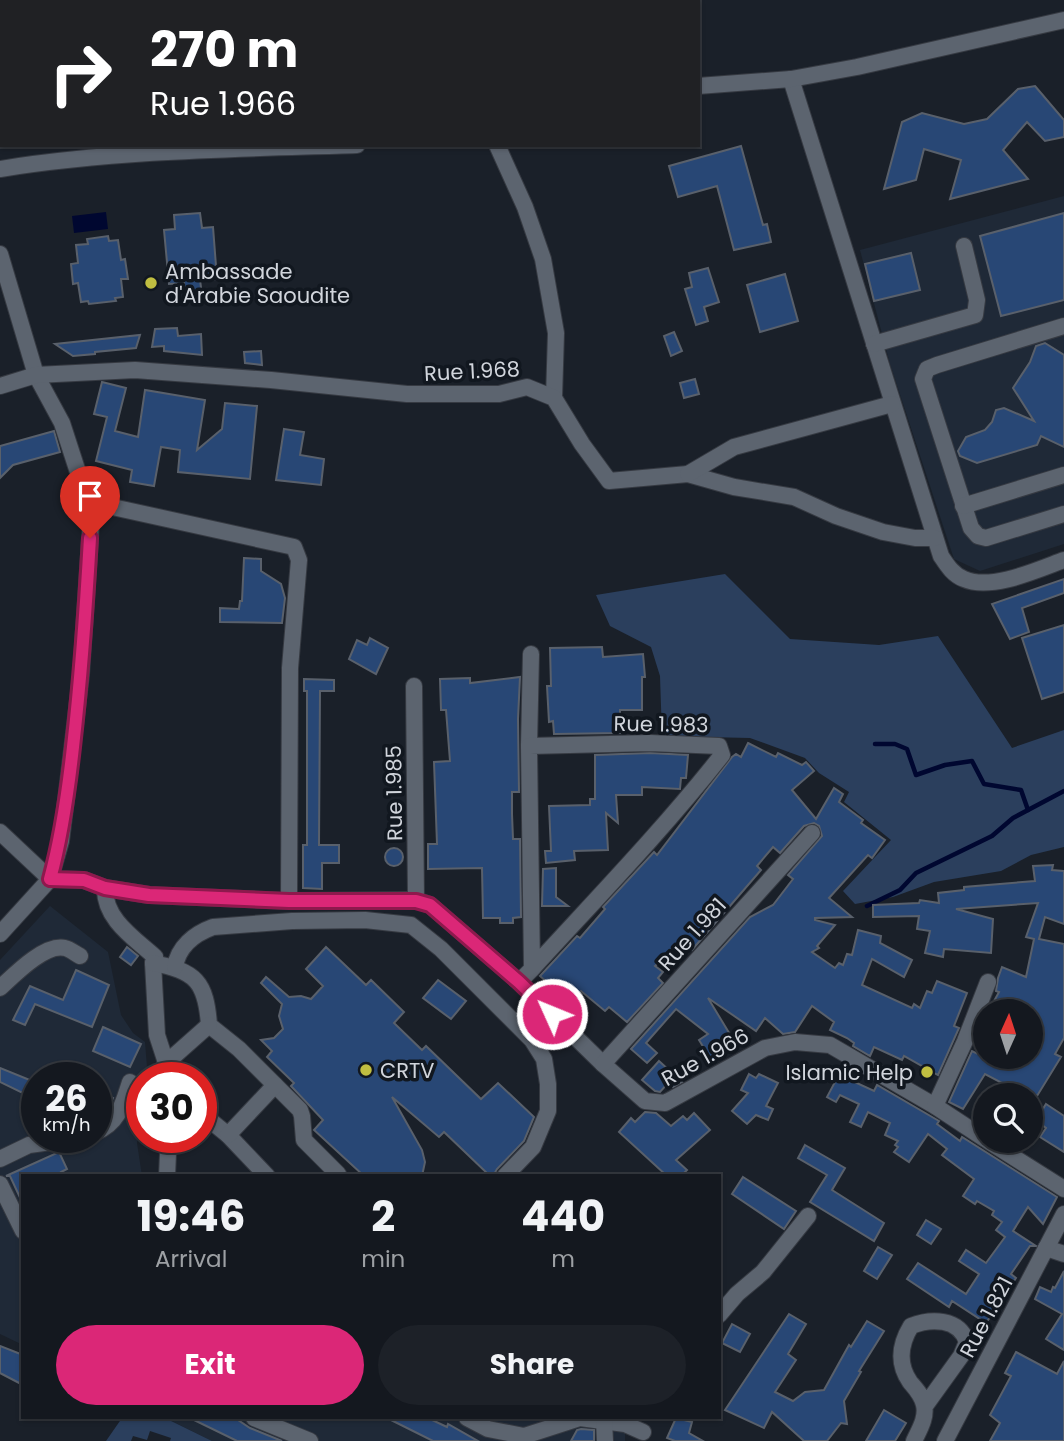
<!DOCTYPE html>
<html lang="en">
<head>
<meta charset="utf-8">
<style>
	:root { --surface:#14181f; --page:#1d2128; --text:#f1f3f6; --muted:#9da0a4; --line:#33373d; --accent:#db2777 }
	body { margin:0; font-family:Poppins,sans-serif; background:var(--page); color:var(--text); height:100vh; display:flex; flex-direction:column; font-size:26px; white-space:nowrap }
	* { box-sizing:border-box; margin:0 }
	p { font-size:23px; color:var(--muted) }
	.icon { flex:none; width:38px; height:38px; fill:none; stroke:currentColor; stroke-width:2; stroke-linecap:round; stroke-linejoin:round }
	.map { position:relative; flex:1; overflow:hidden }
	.panel { position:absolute; left:21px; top:1174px; width:700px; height:245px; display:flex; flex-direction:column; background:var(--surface); border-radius:0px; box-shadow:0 2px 5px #0004,0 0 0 2px var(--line) }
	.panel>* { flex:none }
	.banner { position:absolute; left:0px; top:0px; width:700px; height:147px; box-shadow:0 2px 5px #0004,0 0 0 2px var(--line); background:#202124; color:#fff; overflow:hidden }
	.needle { width:46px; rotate:3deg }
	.tools { position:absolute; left:973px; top:999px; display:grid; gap:14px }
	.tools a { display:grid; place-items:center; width:70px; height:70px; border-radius:50%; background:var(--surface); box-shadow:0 2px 5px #0004,0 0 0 2px var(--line); font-size:35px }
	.speed { position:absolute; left:21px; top:1062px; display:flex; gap:14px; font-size:35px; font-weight:700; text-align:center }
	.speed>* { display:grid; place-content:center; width:91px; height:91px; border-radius:50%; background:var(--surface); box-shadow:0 2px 5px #0004,0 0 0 2px var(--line); line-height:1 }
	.speed small { font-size:18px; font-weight:400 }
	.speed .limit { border:10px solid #d22; background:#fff; color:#111 }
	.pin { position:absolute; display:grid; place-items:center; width:60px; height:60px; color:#fff; margin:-72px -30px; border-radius:50% 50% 50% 0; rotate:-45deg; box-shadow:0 0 7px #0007 }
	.pin .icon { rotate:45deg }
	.me { position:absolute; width:77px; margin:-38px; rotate:314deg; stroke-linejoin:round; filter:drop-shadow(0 0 5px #0008) }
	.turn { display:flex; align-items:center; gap:24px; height:147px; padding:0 35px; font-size:32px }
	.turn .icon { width:91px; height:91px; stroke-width:2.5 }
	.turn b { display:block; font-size:49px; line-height:60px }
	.eta { display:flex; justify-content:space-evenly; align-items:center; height:119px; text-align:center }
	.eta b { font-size:42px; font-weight:700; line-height:49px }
	.button { display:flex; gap:14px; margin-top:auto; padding:14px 35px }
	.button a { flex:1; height:80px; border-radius:42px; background:var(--accent); color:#fff; font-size:28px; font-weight:700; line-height:80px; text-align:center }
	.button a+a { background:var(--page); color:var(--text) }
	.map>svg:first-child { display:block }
</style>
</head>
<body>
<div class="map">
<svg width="1064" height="1441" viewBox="0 0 1064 1441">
	<rect width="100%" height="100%" fill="#1a2029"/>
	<g fill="#1f2937" fill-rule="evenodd">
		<path d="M 1064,196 L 1064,544 L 980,571 L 954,559 L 890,364 L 860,250 Z"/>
		<path d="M 50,906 L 108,952 L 121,1015 L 133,1033 L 145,1042 L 147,1067 L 146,1078 L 142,1078 L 142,1106 L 137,1143 L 142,1176 L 23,1176 L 23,1345 L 0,1334 L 0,960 ZM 37,1078 L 96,1078 L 96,1138 L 37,1138 Z"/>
		<path d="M 165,1418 L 625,1418 L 625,1441 L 212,1441 Z"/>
	</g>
	<g fill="#2b3f5d">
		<path d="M 725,574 L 790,639 L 879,645 L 938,636 L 1012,748 L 1064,730 L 1064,847 L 1031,855 L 1001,871 L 934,882 L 893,897 L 855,904 L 843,891 L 891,840 L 844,802 L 849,792 L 819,773 L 805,758 L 750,738 L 662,736 L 660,676 L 651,647 L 610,626 L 596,595 Z"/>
		<path d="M 122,1418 L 165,1418 L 212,1441 L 170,1441 L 171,1438 L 150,1431 L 147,1440 L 133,1436 L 131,1441 L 106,1441 Z"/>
	</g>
	<path fill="#000730" d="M 106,212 L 108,229 L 74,233 L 72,216 Z"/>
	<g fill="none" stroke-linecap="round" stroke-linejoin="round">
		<g stroke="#000730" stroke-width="4.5">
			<path d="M 875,744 L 895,744 L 907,749 L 916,775 L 945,765 L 972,761 L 984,784 L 1021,790 L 1028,810"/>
			<path d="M 867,906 L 900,890 L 916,873 L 992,836 L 1013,818 L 1064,791"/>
		</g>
	</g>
	<g fill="#284775" stroke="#59606b" stroke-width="2">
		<path d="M 1035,86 L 1064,120 L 1064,137 L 1045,141 L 1027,122 L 1003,150 L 1028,179 L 950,199 L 961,160 L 924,149 L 916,180 L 884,189 L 902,122 L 922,113 L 964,124 L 987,119 L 1018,89 Z"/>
		<path d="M 741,146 L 763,225 L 767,224 L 771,242 L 734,250 L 717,186 L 678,197 L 669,166 Z"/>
		<path d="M 200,213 L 202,228 L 213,227 L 217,279 L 200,280 L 202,295 L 185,297 L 184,283 L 169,284 L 164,230 L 175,229 L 174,215 Z"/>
		<path d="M 1064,213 L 1064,300 L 1001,316 L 980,236 Z"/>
		<path d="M 108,236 L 109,241 L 118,240 L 121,260 L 125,259 L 128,279 L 121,279 L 123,297 L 115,298 L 116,301 L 89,304 L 88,301 L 81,302 L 78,283 L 73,284 L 71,264 L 78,263 L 76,245 L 88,244 L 87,239 Z"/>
		<path d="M 911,253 L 920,290 L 874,301 L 865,264 Z"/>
		<path d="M 708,268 L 719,302 L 704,307 L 708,321 L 696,325 L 685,289 L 692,287 L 689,273 Z"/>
		<path d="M 785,274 L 798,321 L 760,332 L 747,285 Z"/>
		<path d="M 177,328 L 178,336 L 201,334 L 202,355 L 164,351 L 164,346 L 152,347 L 155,329 Z"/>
		<path d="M 674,332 L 682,351 L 671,356 L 664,336 Z"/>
		<path d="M 140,335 L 136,348 L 95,352 L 95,354 L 73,356 L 55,344 Z"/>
		<path d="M 1045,343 L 1064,355 L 1064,447 L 1041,436 L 1037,445 L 977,463 L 960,456 L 958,451 L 966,437 L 985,430 L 992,422 L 996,410 L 1004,408 L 1034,421 L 1013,388 L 1030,362 L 1036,346 Z"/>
		<path d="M 261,351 L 262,365 L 245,363 L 244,352 Z"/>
		<path d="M 695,379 L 699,394 L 684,398 L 680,383 Z"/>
		<path d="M 102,382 L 126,388 L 115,431 L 138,437 L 145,390 L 205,400 L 197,450 L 222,429 L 225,403 L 257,406 L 250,479 L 178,472 L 180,450 L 161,447 L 154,486 L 130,482 L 132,470 L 96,461 L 107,417 L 94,414 Z"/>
		<path d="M 284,429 L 304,432 L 300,455 L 324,459 L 321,485 L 276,480 Z"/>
		<path d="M 54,431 L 60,452 L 13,465 L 0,478 L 0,446 Z"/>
		<path d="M 244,558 L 261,559 L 261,571 L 281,584 L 285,598 L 282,623 L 220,622 L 220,608 L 239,609 L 240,601 L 242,601 Z"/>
		<path d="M 1064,579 L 1064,593 L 1022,608 L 1029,632 L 1010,639 L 992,604 Z"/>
		<path d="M 1064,625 L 1064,692 L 1042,699 L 1022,638 Z"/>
		<path d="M 370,638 L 388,648 L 376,674 L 349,659 L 357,640 L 367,645 Z"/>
		<path d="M 602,647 L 603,657 L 643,654 L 645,677 L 642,677 L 642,710 L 620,710 L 620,733 L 554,734 L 553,721 L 549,722 L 547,686 L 551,686 L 550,648 Z"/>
		<path d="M 520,677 L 518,719 L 519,792 L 512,792 L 512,814 L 513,839 L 520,839 L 521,917 L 513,918 L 513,923 L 500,923 L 500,918 L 483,918 L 482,868 L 428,869 L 428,844 L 437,844 L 434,762 L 450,761 L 446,710 L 441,710 L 440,679 L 470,678 L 470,683 Z"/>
		<path d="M 304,679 L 334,680 L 334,691 L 320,691 L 319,845 L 339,845 L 339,863 L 322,863 L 322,889 L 303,888 L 303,845 L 307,845 L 307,691 L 304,691 Z"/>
		<path d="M 748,743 L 776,757 L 778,753 L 802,765 L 806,762 L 814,771 L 792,790 L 816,819 L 834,788 L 843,794 L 839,802 L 863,820 L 861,823 L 885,840 L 872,858 L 868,855 L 829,898 L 852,917 L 815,918 L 815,920 L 835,925 L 817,946 L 819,948 L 812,952 L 835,968 L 839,963 L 843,965 L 847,954 L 852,955 L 858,930 L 881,936 L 880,943 L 912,960 L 904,977 L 872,959 L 862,985 L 912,1008 L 914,1004 L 920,1008 L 927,991 L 932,993 L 937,981 L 967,993 L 954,1026 L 959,1028 L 938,1075 L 904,1056 L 902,1060 L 874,1047 L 870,1056 L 853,1046 L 854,1043 L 847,1038 L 830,1030 L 834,1022 L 812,1006 L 795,1032 L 783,1034 L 765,1018 L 756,1031 L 708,998 L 737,1046 L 712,1061 L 699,1040 L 708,1034 L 676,1009 L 646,1043 L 657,1053 L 647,1063 L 631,1049 L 750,917 L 773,905 L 793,879 L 788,875 L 822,836 L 819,826 L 814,823 L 804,826 L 780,853 L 773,847 L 757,866 L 761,870 L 692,950 L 683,942 L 655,966 L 663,972 L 658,978 L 663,983 L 627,1022 L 609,1007 L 605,1011 L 581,991 L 566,1007 L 547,991 L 551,986 L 540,976 L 577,936 L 580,938 L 605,909 L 603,907 L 654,852 L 657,855 L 732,757 L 736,754 L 741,757 Z"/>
		<path d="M 650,753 L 688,755 L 686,778 L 681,778 L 680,789 L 642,787 L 642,795 L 616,795 L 618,823 L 606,813 L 608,850 L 574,851 L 575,860 L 546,863 L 545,851 L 551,851 L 549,806 L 590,805 L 590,799 L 595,799 L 595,755 Z"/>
		<circle cx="394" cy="857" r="9"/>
		<path d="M 1053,865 L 1052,870 L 1064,871 L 1064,924 L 1045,917 L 1039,939 L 1064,944 L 1064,1038 L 1055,1054 L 1061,1057 L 1037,1096 L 1020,1087 L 1016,1096 L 999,1096 L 1004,1084 L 985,1074 L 963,1109 L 949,1102 L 972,1051 L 984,1057 L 1031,1057 L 1031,1012 L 988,1012 L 999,992 L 996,991 L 998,978 L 1002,967 L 1026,977 L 1034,939 L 1026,937 L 1038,903 L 956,909 L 993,919 L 991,953 L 944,949 L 943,957 L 925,953 L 930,931 L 917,929 L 919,916 L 873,917 L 873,905 L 919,903 L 920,900 L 939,903 L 938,893 L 964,890 L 964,887 L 1035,881 L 1033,866 Z"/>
		<path d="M 556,868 L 556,897 L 568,906 L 542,906 L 543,869 Z"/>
		<path d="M 127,947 L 138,956 L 131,965 L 120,957 Z"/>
		<path d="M 326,947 L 366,985 L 371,980 L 404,1012 L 394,1023 L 422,1050 L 426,1046 L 481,1099 L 498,1083 L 534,1117 L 524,1141 L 497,1169 L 493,1176 L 490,1176 L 444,1132 L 439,1137 L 392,1097 L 422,1150 L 425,1162 L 422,1176 L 364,1176 L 314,1130 L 323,1120 L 291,1086 L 294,1083 L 267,1057 L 272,1051 L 261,1040 L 274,1038 L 283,1029 L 279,1016 L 282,1004 L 261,983 L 266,977 L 289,997 L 301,996 L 311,999 L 323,986 L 306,969 Z"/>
		<path d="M 76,970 L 109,985 L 92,1027 L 35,1004 L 25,1025 L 13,1020 L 30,986 L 63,1000 Z"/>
		<path d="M 438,980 L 466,1001 L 451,1019 L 423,998 Z"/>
		<path d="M 103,1027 L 141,1044 L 130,1067 L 93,1051 Z"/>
		<path d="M 659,1061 L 682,1082 L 673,1087 L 668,1083 L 660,1092 L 655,1091 L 642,1080 Z"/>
		<path d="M 844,1065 L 853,1070 L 848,1079 L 874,1091 L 877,1085 L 939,1121 L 937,1124 L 960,1141 L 962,1137 L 1057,1197 L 1043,1224 L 1028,1207 L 1013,1231 L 1036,1246 L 1030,1246 L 1011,1274 L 1016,1278 L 986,1323 L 952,1301 L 949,1307 L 907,1279 L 918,1263 L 966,1294 L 979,1274 L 959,1261 L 966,1250 L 986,1263 L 1005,1237 L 996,1230 L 1002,1222 L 992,1215 L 994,1211 L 977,1201 L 975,1204 L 963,1196 L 974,1179 L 942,1155 L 947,1149 L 928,1134 L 909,1162 L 894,1152 L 898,1147 L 895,1145 L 898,1141 L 885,1135 L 890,1123 L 868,1112 L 861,1127 L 850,1122 L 859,1104 L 840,1095 L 836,1102 L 827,1097 Z"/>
		<path d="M 0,1068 L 37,1083 L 37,1100 L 0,1082 Z"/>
		<path d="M 749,1074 L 756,1078 L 759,1074 L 778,1083 L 766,1106 L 773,1109 L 768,1120 L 756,1115 L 747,1124 L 732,1111 L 748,1093 L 741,1090 Z"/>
		<path d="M 96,1091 L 113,1098 L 107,1111 L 99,1118 L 96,1117 Z"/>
		<path d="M 1046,1104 L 1064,1116 L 1064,1152 L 1040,1137 L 1046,1128 L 1036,1120 Z"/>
		<path d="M 645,1112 L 656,1113 L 671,1126 L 683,1116 L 687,1120 L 694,1113 L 710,1130 L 676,1160 L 687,1170 L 681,1176 L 667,1176 L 619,1132 L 631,1118 L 635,1122 Z"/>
		<path d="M 805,1145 L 845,1168 L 832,1190 L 884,1223 L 874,1241 L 810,1202 L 827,1175 L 798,1158 Z"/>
		<path d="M 59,1152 L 67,1169 L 61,1172 L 63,1176 L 23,1176 L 23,1204 L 10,1176 L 6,1176 Z"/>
		<path d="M 743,1177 L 796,1211 L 784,1229 L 732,1194 Z"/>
		<path d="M 926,1220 L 941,1229 L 931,1244 L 917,1235 Z"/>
		<path d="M 878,1247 L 892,1255 L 877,1279 L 864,1271 Z"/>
		<path d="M 1064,1271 L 1064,1350 L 1046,1339 L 1062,1314 L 1035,1299 L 1040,1287 L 1051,1292 L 1053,1287 L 1055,1288 Z"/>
		<path d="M 789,1314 L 806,1324 L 788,1354 L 796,1360 L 775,1392 L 793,1401 L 805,1392 L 824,1390 L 849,1345 L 851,1347 L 867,1321 L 884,1331 L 859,1371 L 861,1372 L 844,1401 L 847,1424 L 841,1423 L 827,1441 L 804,1441 L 772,1412 L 764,1428 L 725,1410 Z"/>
		<path d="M 732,1324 L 750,1334 L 740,1352 L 722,1343 Z"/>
		<path d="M 0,1346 L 23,1355 L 23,1385 L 0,1373 Z"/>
		<path d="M 1016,1352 L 1057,1374 L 1064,1361 L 1064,1441 L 990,1441 L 1000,1423 L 990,1415 L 1011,1376 L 1005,1373 Z"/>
		<path d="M 884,1410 L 906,1423 L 895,1441 L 866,1441 Z"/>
		<path d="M 190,1418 L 235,1418 L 250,1428 L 282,1441 L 237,1441 Z"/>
		<path d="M 387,1418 L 428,1418 L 447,1427 L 448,1424 L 478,1441 L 433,1441 Z"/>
		<path d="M 676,1418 L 692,1422 L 689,1433 L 703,1441 L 675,1441 L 667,1438 Z"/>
		<path d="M 581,1429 L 594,1430 L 594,1441 L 571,1441 L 577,1430 Z"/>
	</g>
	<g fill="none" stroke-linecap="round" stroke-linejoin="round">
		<g stroke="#363a42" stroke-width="18">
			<g id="minor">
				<path d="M 458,0 L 459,2"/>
				<path d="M 791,79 L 941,556 C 947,565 953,575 964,579 C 991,591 1037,570 1064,560"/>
				<path d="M 698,86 L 791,79 L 857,67 L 1064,20"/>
				<path d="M 497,145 L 525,207 L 543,259 L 556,333 L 554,398"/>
				<path d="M 0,169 C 118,150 238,149 357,145"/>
				<path d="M 0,254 L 36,375 L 62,423 L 86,497 L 91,523 L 81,675 L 61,841 L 50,879 L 0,934"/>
				<path d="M 1064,326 L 937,365 L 927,369 L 923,379 L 971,528 L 978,536 L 986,538 L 1064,514"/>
				<path d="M 874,344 L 975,315 L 977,300 L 964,246"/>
				<path d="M 0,386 L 36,375 L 135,370 L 271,380 L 407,394 L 499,394 L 527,387 L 554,398 L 582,444 L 609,481 L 688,474 L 734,487 L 794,497 L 836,516 L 883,532 L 915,538 L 935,538"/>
				<path d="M 688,474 L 734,447 L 892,404"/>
				<path d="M 86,497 L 117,508 L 294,547 L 299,560 L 290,668 L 289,901"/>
				<path d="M 963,506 L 1064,475"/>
				<path d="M 414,686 L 416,900"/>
				<path d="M 529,746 L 531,654"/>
				<path d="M 0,832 L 50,879"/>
				<path d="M 50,879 L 84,880 L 105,888 L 149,895 L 289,901 L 416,900 L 430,905 L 519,982 L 603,1064 L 645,1101 L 665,1103 L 765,1048 L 795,1042 L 830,1045 L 935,1106 L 985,1139"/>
				<path d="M 105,888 C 104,919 134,938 155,957 L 153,963 L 157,1035 L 171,1078"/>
				<path d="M 153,963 C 196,971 206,982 209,1025 L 239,1049 L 300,1110 L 302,1116 L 304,1140 L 338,1174 L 336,1176"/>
				<path d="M 175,967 C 178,947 194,934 213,927 L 292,921 L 365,920 L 411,925 L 441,949 L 532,1040 L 544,1059 L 548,1084 L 548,1111 L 533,1147 L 505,1176"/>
				<path d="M 519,982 L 532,969 C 596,899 663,830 722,755 L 719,746 L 650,743 L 529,746 L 532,969"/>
				<path d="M 0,988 C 14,975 45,943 65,948 C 70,949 76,954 80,956"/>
				<path d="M 165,1064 L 209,1025"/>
				<path d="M 603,1064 L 812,833"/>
				<path d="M 935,1106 L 965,1041 L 988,982"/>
				<path d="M 201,1113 L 228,1135 L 267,1176"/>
				<path d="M 96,1132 C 119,1123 123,1103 130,1082"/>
				<path d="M 228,1135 L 275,1085"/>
				<path d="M 988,1141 L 1064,1189"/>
				<path d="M 0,1159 L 29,1145 L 80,1138"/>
				<path d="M 167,1176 L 168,1153 L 173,1138"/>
				<path d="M 0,1184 L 23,1231"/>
				<path d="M 1046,1248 L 1064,1254"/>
				<path d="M 719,1315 L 737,1294 L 763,1272 L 808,1216"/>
				<path d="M 254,1418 L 310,1441"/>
				<path d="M 467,1418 L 488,1429 L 524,1436 L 580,1418 L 625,1424 L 643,1432"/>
				<path d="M 604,1421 L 605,1441"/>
				<path d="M 914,1441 C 919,1430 927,1418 924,1405 C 922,1395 916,1389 910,1382 C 897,1363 900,1344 911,1326 C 931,1318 959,1318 967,1342 L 961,1356 L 925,1406"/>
				<path d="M 945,1441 L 1064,1214"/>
			</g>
		</g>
		<use href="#minor" stroke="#5c646f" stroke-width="16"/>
	</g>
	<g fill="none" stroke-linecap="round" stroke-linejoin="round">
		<g stroke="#8e194d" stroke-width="18">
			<path id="route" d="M 90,538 C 86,608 81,677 73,747 C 68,792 62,835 50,879 L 84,880 L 105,888 L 149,895 L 289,901 L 416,901 L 430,905 L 519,982 L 552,1014"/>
		</g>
		<use href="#route" stroke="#db2777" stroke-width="12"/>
	</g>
	<g fill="#c0be41" stroke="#11171f" stroke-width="2.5">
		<circle cx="151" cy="283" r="7"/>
		<circle cx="366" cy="1070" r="7"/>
		<circle cx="927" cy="1072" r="7"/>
	</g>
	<g text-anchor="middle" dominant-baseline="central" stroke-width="7" stroke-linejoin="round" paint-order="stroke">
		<g font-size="21" fill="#d1d5dc" stroke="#11171f" text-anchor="start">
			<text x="165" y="271">Ambassade<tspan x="165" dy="24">d'Arabie Saoudite</tspan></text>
			<text x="380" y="1070">CRTV</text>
			<text x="913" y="1072" text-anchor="end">Islamic Help</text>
		</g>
		<g font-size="21" fill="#d1d5dc" stroke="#11171f">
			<text transform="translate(472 371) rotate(-3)">Rue 1.968</text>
			<text transform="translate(661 724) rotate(1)">Rue 1.983</text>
			<text transform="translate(394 793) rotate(-91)">Rue 1.985</text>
			<text transform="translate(692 934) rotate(-48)">Rue 1.981</text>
			<text transform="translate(705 1057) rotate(-29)">Rue 1.966</text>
			<text transform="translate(986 1317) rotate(-62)">Rue 1.821</text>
		</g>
	</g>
</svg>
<div class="tools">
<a><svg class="needle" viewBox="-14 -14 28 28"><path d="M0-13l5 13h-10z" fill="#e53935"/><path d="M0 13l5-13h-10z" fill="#9da0a4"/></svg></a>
<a><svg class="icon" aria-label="search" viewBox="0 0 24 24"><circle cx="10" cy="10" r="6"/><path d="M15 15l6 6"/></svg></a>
</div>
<div class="speed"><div>26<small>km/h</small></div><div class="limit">30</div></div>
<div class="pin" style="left:90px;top:538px;background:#d93025"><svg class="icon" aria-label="arrive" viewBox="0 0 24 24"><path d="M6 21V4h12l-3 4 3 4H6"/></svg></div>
<svg class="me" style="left:552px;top:1014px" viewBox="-20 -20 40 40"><circle r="17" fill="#db2777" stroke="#fff" stroke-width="3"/><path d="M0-11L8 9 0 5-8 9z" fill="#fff"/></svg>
<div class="banner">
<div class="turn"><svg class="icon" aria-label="right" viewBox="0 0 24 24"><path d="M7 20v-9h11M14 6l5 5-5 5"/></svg><div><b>270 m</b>Rue 1.966</div></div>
</div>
<section class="panel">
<div class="eta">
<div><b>19:46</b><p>Arrival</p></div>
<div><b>2</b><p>min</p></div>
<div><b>440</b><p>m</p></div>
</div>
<div class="button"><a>Exit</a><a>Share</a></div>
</section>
</div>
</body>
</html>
